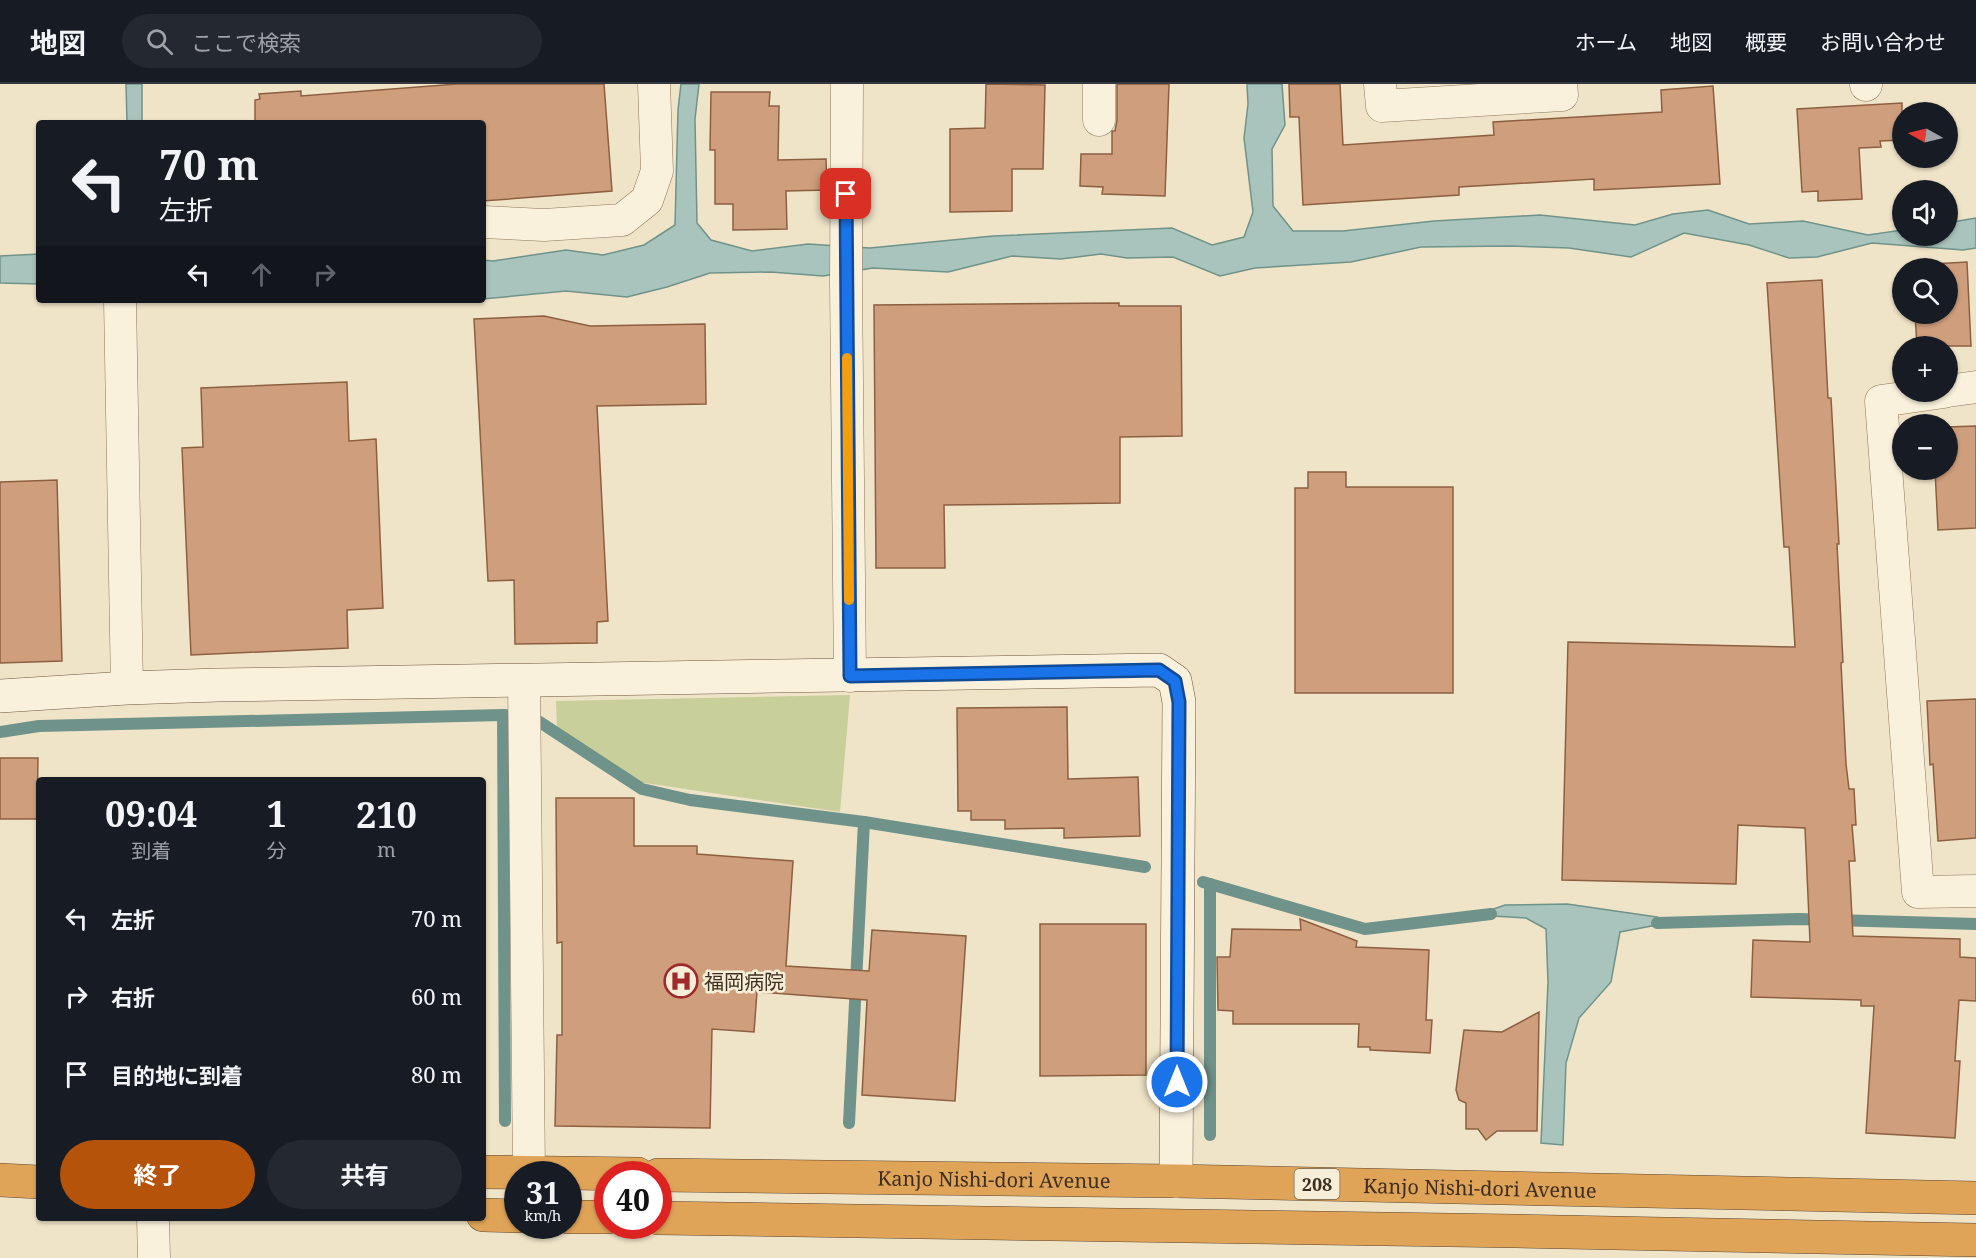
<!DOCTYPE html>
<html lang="ja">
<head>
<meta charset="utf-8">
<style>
	:root { --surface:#171b24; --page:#242831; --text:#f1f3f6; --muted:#9ea1a6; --line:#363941; --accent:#b45309 }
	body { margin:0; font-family:"Noto Serif","Noto Sans JP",serif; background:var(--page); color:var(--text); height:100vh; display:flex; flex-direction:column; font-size:22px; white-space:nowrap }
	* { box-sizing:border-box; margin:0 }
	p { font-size:20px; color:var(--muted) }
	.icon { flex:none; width:33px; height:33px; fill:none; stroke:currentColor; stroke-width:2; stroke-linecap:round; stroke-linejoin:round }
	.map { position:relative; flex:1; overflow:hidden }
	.sheet { position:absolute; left:36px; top:693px; width:450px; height:444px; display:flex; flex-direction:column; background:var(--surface); border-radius:6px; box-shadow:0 2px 4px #0004 }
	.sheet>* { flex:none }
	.top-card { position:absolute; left:36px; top:36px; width:450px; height:183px; border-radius:6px; box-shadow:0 2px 4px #0004; background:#171b24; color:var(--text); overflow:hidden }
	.needle { width:39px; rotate:278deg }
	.tools { position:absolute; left:1892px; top:18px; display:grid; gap:12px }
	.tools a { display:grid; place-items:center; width:66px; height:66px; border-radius:50%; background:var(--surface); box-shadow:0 2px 4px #0004; font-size:30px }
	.speed { position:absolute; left:504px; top:1077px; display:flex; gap:12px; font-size:30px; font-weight:700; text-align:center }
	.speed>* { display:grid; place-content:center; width:78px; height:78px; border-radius:50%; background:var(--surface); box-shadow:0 2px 4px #0004; line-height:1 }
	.speed small { font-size:15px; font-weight:400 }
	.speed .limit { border:9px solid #d22; background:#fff; color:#111 }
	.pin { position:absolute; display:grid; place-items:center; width:51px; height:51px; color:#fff; margin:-26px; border-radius:12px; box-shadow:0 3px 9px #0006 }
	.me { position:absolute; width:66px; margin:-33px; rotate:0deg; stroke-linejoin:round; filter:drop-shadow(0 0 4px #0008) }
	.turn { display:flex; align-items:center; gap:21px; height:126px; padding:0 24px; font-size:27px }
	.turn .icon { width:78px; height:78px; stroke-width:2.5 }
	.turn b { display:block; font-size:42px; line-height:51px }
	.lanes { display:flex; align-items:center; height:57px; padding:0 24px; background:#0003; justify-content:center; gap:30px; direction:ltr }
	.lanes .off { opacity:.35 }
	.eta { display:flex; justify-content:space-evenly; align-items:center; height:102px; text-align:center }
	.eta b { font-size:36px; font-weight:700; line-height:42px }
	.cta { display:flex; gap:12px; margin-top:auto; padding:12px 24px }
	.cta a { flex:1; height:69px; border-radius:36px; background:var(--accent); color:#fff; font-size:24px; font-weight:700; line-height:69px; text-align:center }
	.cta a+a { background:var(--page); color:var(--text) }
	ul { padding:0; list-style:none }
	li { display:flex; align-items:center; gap:18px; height:78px; padding:0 24px }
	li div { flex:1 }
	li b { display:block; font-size:22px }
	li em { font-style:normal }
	header { display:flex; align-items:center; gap:36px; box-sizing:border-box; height:84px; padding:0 30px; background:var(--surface); border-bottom:2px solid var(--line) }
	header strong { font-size:28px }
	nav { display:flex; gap:33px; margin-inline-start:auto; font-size:21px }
	.search { width:420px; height:54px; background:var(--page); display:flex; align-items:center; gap:15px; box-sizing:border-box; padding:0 21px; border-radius:33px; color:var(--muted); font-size:22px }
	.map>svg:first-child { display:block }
</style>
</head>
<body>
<header>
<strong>地図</strong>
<div class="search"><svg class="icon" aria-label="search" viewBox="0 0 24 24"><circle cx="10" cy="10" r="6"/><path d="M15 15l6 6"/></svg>ここで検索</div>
<nav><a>ホーム</a><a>地図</a><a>概要</a><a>お問い合わせ</a></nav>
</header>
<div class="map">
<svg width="1976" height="1174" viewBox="0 0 1976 1174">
	<rect width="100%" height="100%" fill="#f0e4c8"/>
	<path fill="#c9cf9b" d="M 850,611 L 840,728 L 638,698 L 557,645 L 556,617 Z"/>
	<g fill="#a9c4bc" stroke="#6f938a" stroke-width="1.5">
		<path d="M 126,0 L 142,0 L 142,39 L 127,39 Z"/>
		<path d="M 681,0 L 699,0 L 695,35 L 697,139 L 711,156 L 752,167 L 808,160 L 870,164 L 993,152 L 1172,144 L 1212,161 L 1244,153 L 1253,128 L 1244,54 L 1248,20 L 1247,0 L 1282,0 L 1285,41 L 1272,65 L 1273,122 L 1293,147 L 1343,147 L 1434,137 L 1540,131 L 1635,141 L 1673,130 L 1708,126 L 1749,140 L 1803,137 L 1868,151 L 1902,146 L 1902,152 L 1947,152 L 1947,139 L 1976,134 L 1976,164 L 1963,166 L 1872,159 L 1817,173 L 1789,174 L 1749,161 L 1684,149 L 1631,173 L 1569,164 L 1510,162 L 1421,163 L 1351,178 L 1255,184 L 1220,192 L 1173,173 L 1127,174 L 1101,170 L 1061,175 L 1012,172 L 948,188 L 873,184 L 823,192 L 771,188 L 710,189 L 667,203 L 627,213 L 566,207 L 483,215 L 483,176 L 493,177 L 566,166 L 603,171 L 644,161 L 675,141 L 678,26 Z"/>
		<path d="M 39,170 L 39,200 L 0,199 L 0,172 Z"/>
		<path d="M 1567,820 L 1657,833 L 1673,838 L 1620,848 L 1611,898 L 1579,934 L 1566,979 L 1563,1061 L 1541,1059 L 1548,898 L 1546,845 L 1526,834 L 1476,831 L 1505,821 Z"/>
	</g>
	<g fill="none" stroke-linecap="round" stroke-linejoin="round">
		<g stroke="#6f938a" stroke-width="12">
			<path d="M 503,631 L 505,1037"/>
			<path d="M 0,648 L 39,642 L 503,631 L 532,633 L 642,705 L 690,716 L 864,738 L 1145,783"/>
			<path d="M 1203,798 L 1365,845 L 1491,830"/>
			<path d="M 1657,839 L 1798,835 L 1976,840"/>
			<path d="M 849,1039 L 864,738"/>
			<path d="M 1210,1051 L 1210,800"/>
		</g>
	</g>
	<g fill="#cf9f7d" stroke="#8d5f41" stroke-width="1.5">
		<path d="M 457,0 L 604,0 L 612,107 L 483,117 L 483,39 L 255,39 L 255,16 L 260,15 L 259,10 L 301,7 L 301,12 Z"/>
		<path d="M 986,0 L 1045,1 L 1043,85 L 1012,85 L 1012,127 L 950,128 L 950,45 L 985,44 Z"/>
		<path d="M 1117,0 L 1169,0 L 1165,112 L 1102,110 L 1103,103 L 1080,102 L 1081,70 L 1112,70 L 1112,47 L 1115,47 L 1117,36 Z"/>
		<path d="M 1289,0 L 1340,0 L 1343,61 L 1494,51 L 1493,38 L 1662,28 L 1661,6 L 1713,2 L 1720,100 L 1594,106 L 1594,95 L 1459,103 L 1459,111 L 1303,121 L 1299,33 L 1290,33 Z"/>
		<path d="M 711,8 L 770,8 L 769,22 L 779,22 L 778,76 L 826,75 L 827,106 L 786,107 L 787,145 L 733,146 L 733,120 L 715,120 L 715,66 L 710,66 Z"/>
		<path d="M 1902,19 L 1902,56 L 1880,57 L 1881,63 L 1859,64 L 1862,115 L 1818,117 L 1818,107 L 1802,108 L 1797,25 Z"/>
		<path d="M 1967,178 L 1971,262 L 1917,262 L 1915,230 L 1947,230 L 1947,184 L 1913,184 L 1913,181 Z"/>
		<path d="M 1822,196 L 1828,314 L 1831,314 L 1839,460 L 1837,460 L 1843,578 L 1841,579 L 1846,680 L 1849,705 L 1854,705 L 1856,741 L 1852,741 L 1855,777 L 1849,777 L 1853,852 L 1960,855 L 1960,873 L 1976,874 L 1976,917 L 1959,916 L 1955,977 L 1960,977 L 1955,1054 L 1866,1049 L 1874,922 L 1861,922 L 1861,916 L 1751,913 L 1753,856 L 1810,858 L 1805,744 L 1738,741 L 1736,800 L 1562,796 L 1568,558 L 1795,563 L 1789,463 L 1784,463 L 1767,199 Z"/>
		<path d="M 1119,219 L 1119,222 L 1181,222 L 1182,352 L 1120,353 L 1120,419 L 944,421 L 945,484 L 876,484 L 874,221 Z"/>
		<path d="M 544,232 L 590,242 L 705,240 L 706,320 L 597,322 L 608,537 L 597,538 L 597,559 L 515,560 L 514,496 L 488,497 L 474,235 Z"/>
		<path d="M 347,298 L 349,357 L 376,355 L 383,524 L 347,526 L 348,564 L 191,571 L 182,364 L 203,363 L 201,304 Z"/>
		<path d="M 1976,342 L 1976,444 L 1938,446 L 1935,386 L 1947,386 L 1947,343 Z"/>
		<path d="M 1308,388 L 1346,388 L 1346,403 L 1453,403 L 1453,609 L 1295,609 L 1295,404 L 1308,404 Z"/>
		<path d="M 57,396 L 62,577 L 0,579 L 0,398 Z"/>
		<path d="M 1976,615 L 1976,754 L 1938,757 L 1933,680 L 1930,681 L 1927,617 Z"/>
		<path d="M 1067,623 L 1068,695 L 1138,693 L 1140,752 L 1064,754 L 1064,744 L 1005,745 L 1005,736 L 971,736 L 971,727 L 958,727 L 957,624 Z"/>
		<path d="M 0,674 L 38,674 L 37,735 L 0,735 Z"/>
		<path d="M 556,714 L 634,714 L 634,762 L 697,762 L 697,770 L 793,777 L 786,882 L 869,887 L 872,846 L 966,852 L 955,1017 L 862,1011 L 867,916 L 757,908 L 754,948 L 712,945 L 710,1044 L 555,1042 L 557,951 L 562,951 L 562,858 L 557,859 Z"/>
		<path d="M 1300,835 L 1357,857 L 1356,863 L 1429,866 L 1426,936 L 1432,936 L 1430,969 L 1370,966 L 1370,963 L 1358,963 L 1359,940 L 1233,940 L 1233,927 L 1218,926 L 1217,873 L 1230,873 L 1232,845 L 1301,846 Z"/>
		<path d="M 1040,840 L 1146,840 L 1146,991 L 1040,992 Z"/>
		<path d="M 1539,928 L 1537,1047 L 1497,1047 L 1486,1056 L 1478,1045 L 1466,1045 L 1466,1019 L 1459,1016 L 1456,1006 L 1464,946 L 1502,948 Z"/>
	</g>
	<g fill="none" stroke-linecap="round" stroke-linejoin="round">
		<g stroke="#8d765c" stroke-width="33">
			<g id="street">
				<path d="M 847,0 L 846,199 L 850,592"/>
				<path d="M 1099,0 L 1099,36"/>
				<path d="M 1380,0 L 1382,22 L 1562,11 L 1561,0"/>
				<path d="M 1866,0 L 1866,1"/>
				<path d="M 483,138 L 544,141 L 622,136 L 647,116 L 657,87 L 654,0"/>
				<path d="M 120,216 L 127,604"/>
				<path d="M 1947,307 L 1976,303"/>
				<path d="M 1944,308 L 1881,317 L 1918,808 L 1976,807"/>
				<path d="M 524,598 L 529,1089"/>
				<path d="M 153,1134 L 154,1174"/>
			</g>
		</g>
		<g stroke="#6f573f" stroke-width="34">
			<path id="secondary" d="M 0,612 L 127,604 L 218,601 L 1159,586 L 1175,597 L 1179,618 L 1176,1097"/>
		</g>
		<g stroke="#5b4430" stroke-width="34">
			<g id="highway">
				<path d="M 483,1088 L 638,1090"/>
				<path id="s1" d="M 658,1091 L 1176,1097 L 1976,1114"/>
				<path d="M 0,1096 L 39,1098"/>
				<path d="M 483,1131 L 518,1132"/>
				<path d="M 568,1133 L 608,1133"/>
				<path d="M 658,1134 L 1515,1147 L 1976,1156"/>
			</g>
		</g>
		<use href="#street" stroke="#faf1dc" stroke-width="32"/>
		<use href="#secondary" stroke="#faf1dc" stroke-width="33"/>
		<use href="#highway" stroke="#e0a458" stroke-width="33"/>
	</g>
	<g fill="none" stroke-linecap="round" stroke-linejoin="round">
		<g stroke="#114b97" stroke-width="15">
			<path id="route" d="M 846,110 L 850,592 L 1159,586 L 1175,597 L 1179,618 L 1177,998"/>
		</g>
		<use href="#route" stroke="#1a73e8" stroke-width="10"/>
		<path stroke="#f59e0b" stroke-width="10" d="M 847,274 L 849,516"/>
	</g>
	<defs>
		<g id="hospital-ring" transform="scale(1.725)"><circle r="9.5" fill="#f7eed8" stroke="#9e2a2b" stroke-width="1.5"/><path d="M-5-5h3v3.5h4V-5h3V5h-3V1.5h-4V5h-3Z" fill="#9e2a2b"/></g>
	</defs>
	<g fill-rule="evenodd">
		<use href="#hospital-ring" x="681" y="897"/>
	</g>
	<g text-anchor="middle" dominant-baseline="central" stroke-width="5" stroke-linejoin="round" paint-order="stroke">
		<rect fill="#f7eed8" stroke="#756857" stroke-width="1.5" x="1294.5" y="1085" width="45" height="30" rx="4.5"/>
		<g font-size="18" font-weight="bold" fill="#3d2e20">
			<text x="1317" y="1100">208</text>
		</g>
		<g font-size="20" fill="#3d2e20" stroke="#f7eed8" text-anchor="start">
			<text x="704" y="897">福岡病院</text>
		</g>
		<g font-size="20" fill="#3d2e20" stroke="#f7eed8">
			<text stroke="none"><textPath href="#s1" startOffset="336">Kanjo Nishi-dori Avenue</textPath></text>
			<text stroke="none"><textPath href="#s1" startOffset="822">Kanjo Nishi-dori Avenue</textPath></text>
		</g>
	</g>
</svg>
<div class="tools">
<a><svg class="needle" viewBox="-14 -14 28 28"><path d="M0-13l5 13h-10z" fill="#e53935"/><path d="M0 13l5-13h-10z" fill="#9ea1a6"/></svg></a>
<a><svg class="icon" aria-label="sound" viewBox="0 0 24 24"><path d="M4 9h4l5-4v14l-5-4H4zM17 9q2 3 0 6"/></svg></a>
<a><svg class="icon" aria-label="search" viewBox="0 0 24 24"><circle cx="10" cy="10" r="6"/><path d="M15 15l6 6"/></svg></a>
<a>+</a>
<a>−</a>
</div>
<div class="speed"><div>31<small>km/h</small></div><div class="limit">40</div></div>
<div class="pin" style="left:846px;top:110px;background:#d93025"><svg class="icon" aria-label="arrive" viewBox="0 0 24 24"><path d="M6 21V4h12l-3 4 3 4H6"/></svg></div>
<svg class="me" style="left:1177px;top:998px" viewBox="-20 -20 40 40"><circle r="17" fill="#1a73e8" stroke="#fff" stroke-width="3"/><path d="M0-11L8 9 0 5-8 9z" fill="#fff"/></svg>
<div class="top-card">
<div class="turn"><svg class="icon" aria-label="left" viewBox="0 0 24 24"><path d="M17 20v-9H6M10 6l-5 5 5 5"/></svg><div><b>70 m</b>左折</div></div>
<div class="lanes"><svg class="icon" aria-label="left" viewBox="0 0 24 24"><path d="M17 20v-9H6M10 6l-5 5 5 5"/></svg><svg class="icon off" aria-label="ahead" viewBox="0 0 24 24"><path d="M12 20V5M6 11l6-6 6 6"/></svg><svg class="icon off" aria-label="right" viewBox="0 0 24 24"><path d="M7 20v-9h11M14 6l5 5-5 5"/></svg></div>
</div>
<section class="sheet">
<div class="eta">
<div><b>09:04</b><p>到着</p></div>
<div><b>1</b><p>分</p></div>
<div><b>210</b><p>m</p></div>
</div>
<ul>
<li><svg class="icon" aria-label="left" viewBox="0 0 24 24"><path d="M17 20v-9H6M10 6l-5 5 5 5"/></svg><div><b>左折</b></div><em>70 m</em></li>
<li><svg class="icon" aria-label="right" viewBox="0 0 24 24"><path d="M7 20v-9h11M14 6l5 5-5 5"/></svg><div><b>右折</b></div><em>60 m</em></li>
<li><svg class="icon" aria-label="arrive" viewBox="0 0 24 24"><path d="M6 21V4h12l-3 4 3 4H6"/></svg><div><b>目的地に到着</b></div><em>80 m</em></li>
</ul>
<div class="cta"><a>終了</a><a>共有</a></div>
</section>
</div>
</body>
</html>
